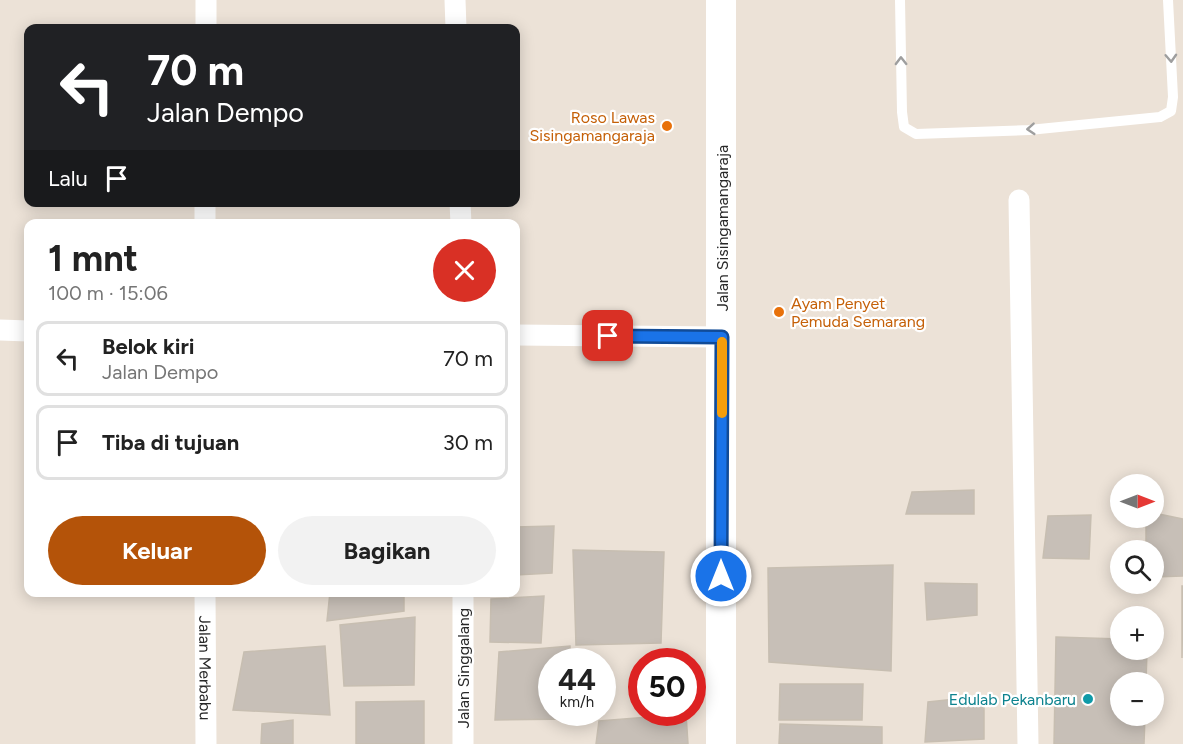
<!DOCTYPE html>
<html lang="id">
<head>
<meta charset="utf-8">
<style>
	:root { --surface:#fff; --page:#f2f2f2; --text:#222; --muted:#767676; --line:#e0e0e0; --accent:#b45309 }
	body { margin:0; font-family:Figtree,sans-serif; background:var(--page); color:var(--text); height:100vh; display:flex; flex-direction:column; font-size:22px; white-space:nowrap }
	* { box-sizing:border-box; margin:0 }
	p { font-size:20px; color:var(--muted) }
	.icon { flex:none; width:33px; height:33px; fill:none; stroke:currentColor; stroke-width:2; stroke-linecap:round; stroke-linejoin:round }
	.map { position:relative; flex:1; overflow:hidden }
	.side { position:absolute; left:24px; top:219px; width:496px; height:378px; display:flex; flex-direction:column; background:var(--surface); border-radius:12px; box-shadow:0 3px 15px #0003 }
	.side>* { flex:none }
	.hud { position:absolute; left:24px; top:24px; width:496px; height:183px; border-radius:12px; box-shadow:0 3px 15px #0003; background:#202124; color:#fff; overflow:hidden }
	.needle { width:39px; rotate:90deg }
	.controls { position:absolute; left:1110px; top:474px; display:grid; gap:12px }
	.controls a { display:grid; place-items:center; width:54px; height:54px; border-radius:50%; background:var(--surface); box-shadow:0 3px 15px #0003; font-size:30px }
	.speed { position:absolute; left:538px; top:648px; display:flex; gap:12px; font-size:30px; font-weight:700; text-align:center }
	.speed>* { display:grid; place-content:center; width:78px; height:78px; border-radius:50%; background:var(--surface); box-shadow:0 3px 15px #0003; line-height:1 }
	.speed small { font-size:15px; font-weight:400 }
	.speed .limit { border:9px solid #d22; background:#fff; color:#111 }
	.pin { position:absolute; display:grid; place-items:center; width:51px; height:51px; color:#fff; margin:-26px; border-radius:12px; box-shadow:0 3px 9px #0006 }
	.me { position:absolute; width:66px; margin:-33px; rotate:0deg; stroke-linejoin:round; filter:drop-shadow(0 0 4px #0008) }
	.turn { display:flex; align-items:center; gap:21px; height:126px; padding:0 24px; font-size:27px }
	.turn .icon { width:78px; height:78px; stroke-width:2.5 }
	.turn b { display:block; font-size:42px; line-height:51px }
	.then { display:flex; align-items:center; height:57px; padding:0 24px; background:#0003; gap:12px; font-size:22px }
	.round { display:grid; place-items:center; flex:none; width:63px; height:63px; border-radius:32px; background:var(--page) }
	.head { display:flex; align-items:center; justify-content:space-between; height:102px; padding:0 24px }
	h1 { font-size:36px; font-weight:700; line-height:45px }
	.primary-button { display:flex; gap:12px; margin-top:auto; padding:12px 24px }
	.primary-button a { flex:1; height:69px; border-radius:36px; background:var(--accent); color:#fff; font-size:24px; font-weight:700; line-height:69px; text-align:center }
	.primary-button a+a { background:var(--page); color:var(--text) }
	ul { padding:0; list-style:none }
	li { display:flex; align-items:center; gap:18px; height:75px; margin:0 12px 9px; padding:0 12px; border:3px solid var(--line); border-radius:12px }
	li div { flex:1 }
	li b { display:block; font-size:22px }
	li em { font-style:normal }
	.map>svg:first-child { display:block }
</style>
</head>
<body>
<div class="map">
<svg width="1183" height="744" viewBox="0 0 1183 744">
	<rect width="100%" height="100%" fill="#ece2d7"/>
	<g fill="#c7bfb7" stroke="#c7beb1" stroke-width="1.5">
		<path d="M 974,490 L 974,514 L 906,514 L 912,492 Z"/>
		<path d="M 1154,513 L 1183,519 L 1183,576 L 1154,577 L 1154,550 L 1146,550 L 1146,518 L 1154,518 Z"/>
		<path d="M 1091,515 L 1089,559 L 1043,558 L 1048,516 Z"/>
		<path d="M 554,526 L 552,573 L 516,575 L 516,527 Z"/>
		<path d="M 573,550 L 664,552 L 661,643 L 576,645 Z"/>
		<path d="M 893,565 L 891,671 L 769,662 L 768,568 Z"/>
		<path d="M 925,583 L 977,584 L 977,615 L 927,620 Z"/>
		<path d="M 1182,586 L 1183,586 L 1182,658 Z"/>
		<path d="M 330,592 L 404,592 L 404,611 L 327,621 Z"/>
		<path d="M 544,596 L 541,643 L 490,642 L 491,599 Z"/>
		<path d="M 415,617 L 414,685 L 344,686 L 340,625 Z"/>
		<path d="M 1056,637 L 1120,639 L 1120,650 L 1147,650 L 1146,682 L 1120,682 L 1120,716 L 1145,716 L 1144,744 L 1054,744 Z"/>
		<path d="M 325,646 L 330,715 L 233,710 L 244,652 Z"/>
		<path d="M 570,646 L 570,662 L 552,662 L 552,712 L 571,712 L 571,719 L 495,720 L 499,652 Z"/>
		<path d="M 780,684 L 863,684 L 862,720 L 779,720 Z"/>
		<path d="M 984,696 L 984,739 L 925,742 L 928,702 Z"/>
		<path d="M 424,701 L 424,744 L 356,744 L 356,702 Z"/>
		<path d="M 686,714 L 688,744 L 596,744 L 599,721 Z"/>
		<path d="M 293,720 L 293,744 L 261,744 L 262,724 Z"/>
		<path d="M 780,724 L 882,727 L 882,744 L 779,744 Z"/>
	</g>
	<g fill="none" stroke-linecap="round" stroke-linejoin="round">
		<path stroke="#fff" stroke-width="10" d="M 900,0 L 902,112 L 904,127 L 916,134 L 1029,130 L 1160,117 L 1171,111 L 1173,97 L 1168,0"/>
		<g stroke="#fff" stroke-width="21">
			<path d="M 455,0 L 456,28"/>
			<path d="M 206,28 L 206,0"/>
			<path d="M 1019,200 L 1028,744"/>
			<path d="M 460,202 L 461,224"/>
			<path d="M 205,224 L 205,202"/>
			<path d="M 0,330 L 28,331"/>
			<path d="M 516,335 L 722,337"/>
			<path id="s1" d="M 205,592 L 206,744"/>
			<path d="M 463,744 L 463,592"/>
		</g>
		<path stroke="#fff" stroke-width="30" d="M 721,744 L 721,0"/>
	</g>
	<defs><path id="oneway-chevron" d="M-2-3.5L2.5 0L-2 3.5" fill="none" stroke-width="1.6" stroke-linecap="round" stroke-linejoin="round" transform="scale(1.5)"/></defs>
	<g stroke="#9e9e9e">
		<use href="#oneway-chevron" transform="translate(1171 58) rotate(87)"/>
		<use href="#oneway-chevron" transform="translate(901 61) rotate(-91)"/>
		<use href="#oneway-chevron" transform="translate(1031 129) rotate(176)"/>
	</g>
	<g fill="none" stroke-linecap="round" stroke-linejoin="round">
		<g stroke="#114b97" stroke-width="15">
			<path id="route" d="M 608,336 L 722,337 L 721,576"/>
		</g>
		<use href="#route" stroke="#1a73e8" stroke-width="10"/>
		<path stroke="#f59e0b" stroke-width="10" d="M 722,413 L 722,342"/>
	</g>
	<g fill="#e8710a" stroke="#fff" stroke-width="2">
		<circle cx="667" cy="126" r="6"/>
		<circle cx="779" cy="312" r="6"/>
	</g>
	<circle fill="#0f9aa8" stroke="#fff" stroke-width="2" cx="1088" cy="699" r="6"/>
	<g text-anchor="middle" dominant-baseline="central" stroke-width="4.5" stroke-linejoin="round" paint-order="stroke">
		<g font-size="16" fill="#c56008" stroke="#fff" text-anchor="end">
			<text x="655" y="117">Roso Lawas<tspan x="655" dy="18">Sisingamangaraja</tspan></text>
			<text x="791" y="303" text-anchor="start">Ayam Penyet<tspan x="791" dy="18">Pemuda Semarang</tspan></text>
		</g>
		<g font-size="16" fill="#282828" stroke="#fff">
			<text transform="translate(722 228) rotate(-90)">Jalan Sisingamangaraja</text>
			<text stroke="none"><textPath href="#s1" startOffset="76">Jalan Merbabu</textPath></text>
			<text transform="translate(463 668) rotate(-90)">Jalan Singgalang</text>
		</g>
		<g font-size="16" fill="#0d838f" stroke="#fff" text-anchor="end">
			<text x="1076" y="699">Edulab Pekanbaru</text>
		</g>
	</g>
</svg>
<div class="controls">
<a><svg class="needle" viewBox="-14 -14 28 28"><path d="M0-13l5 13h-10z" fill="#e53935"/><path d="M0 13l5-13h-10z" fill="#767676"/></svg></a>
<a><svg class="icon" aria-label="search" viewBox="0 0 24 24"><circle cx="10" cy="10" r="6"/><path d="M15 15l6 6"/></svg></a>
<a>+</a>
<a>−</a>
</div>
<div class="speed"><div>44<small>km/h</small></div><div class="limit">50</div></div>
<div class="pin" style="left:608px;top:336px;background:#d93025"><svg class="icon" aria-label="arrive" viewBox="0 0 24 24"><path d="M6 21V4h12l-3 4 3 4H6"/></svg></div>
<svg class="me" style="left:721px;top:576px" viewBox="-20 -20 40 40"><circle r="17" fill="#1a73e8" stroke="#fff" stroke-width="3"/><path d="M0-11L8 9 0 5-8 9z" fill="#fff"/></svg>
<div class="hud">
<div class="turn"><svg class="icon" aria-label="left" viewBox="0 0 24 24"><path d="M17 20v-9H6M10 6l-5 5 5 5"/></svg><div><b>70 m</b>Jalan Dempo</div></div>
<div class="then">Lalu<svg class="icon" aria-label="arrive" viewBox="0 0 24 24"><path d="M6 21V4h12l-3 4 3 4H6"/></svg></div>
</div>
<section class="side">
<div class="head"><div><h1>1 mnt</h1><p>100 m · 15:06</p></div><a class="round" style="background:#d93025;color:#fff"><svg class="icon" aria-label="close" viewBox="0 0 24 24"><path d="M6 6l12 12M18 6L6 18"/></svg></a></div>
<ul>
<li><svg class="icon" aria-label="left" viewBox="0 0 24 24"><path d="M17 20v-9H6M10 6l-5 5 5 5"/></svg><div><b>Belok kiri</b><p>Jalan Dempo</p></div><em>70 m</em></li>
<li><svg class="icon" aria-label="arrive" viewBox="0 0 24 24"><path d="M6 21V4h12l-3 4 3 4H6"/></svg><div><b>Tiba di tujuan</b></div><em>30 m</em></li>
</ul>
<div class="primary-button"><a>Keluar</a><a>Bagikan</a></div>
</section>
</div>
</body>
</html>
